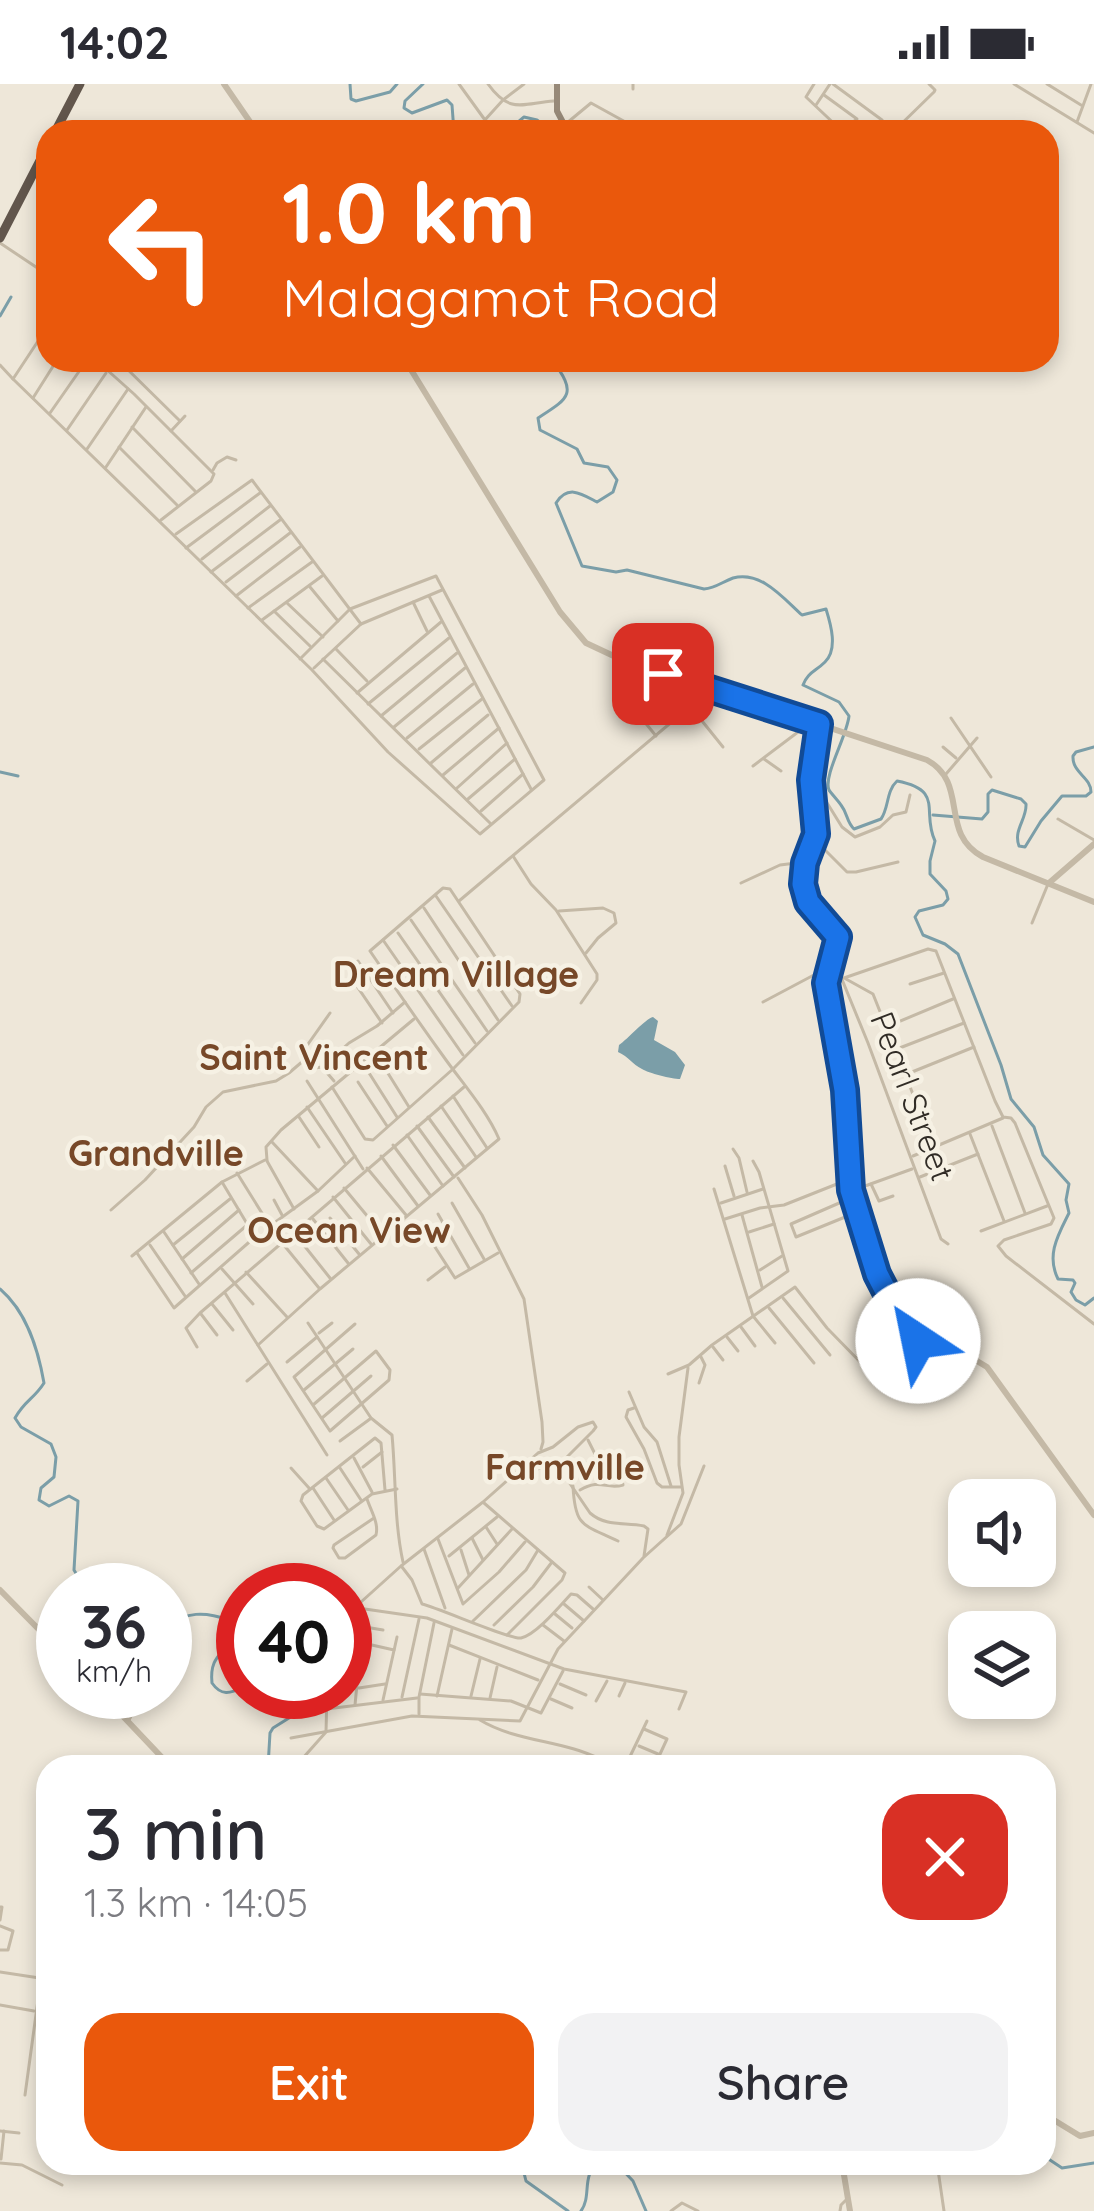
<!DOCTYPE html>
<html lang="en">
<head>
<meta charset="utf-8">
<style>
	:root { --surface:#fff; --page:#f2f2f3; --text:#2b2b33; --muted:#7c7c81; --accent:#ea580c }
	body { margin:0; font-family:Quicksand,sans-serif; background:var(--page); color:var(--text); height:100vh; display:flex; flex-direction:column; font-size:45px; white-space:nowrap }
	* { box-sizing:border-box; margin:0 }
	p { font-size:39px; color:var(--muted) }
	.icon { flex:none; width:66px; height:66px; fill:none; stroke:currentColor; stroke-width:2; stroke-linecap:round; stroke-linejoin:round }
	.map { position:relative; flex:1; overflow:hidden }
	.side { position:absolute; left:36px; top:1671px; width:1020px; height:420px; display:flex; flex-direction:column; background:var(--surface); border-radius:36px; box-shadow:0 6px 18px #0003 }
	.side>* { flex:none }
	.banner { position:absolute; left:36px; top:36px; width:1023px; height:252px; border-radius:36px; box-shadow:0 6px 18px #0003; background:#ea580c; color:#fff; overflow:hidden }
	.fabs { position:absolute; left:948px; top:1395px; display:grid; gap:24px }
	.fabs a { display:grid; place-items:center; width:108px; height:108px; border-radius:24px; background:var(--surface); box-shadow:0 6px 18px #0003; font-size:60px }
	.speed { position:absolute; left:36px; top:1479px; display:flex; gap:24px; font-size:60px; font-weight:700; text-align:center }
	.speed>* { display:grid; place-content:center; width:156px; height:156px; border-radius:50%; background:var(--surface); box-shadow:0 6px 18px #0003; line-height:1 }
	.speed small { font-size:30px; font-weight:400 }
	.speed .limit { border:18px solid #d22; background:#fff; color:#111 }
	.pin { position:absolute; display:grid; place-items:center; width:102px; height:102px; color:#fff; margin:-51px; border-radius:24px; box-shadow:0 6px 18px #0006 }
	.me { position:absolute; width:132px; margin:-66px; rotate:326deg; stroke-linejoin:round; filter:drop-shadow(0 0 9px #0008) }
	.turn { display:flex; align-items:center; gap:42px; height:252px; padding:0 48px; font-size:54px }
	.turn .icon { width:156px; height:156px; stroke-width:2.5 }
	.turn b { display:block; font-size:84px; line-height:102px }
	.round { display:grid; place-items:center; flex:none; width:126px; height:126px; border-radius:36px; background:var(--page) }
	.summary { display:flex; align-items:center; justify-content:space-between; height:204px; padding:0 48px }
	h1 { font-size:72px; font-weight:600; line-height:90px }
	.button { display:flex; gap:24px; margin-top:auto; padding:24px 48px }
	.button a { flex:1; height:138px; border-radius:36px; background:var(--accent); color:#fff; font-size:48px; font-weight:600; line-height:138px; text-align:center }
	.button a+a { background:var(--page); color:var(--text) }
	.status { display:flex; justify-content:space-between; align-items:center; height:84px; padding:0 60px; background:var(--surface); direction:ltr }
	.status svg { height:33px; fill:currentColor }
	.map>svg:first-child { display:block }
</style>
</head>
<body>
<div class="status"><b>14:02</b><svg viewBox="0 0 49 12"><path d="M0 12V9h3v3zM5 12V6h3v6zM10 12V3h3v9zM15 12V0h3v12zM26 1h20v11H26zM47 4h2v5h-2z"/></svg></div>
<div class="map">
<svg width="1094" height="2127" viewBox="0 0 1094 2127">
	<rect width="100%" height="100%" fill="#eee7d9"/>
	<path fill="#7b9ea8" d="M 653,933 L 658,937 L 654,956 L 675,968 L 685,981 L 680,995 C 672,995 648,989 642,985 C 632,980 629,973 618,968 L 619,961 C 628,955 645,935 653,933 Z"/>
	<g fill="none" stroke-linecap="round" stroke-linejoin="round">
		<g stroke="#7b9ea8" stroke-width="3">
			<path d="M 350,0 L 351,15 L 356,17 L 390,8 L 397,0"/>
			<path d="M 423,0 L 405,17 L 404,24 L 412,29 L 447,16 L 452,21 L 454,48"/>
			<path d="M 506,48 L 524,33 L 537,36 L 552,48"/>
			<path d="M 0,232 L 11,213"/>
			<path d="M 552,276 C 578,310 569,314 538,334 L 540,346 L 577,365 L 584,379 L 608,383 L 617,396 L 613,408 L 597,418 C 582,410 568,400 556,419 L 582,482 L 616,488 L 627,486 L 704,505 C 716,504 722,498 733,494 C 761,486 784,515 802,531 L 826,525 C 831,541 838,565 825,578 C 815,588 808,588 803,601 L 839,618 L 849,632 C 847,652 823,692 829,706 C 830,708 840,719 841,721 C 848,730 846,737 854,745 L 881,735 C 889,724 886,707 897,697 C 945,706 921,728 935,757 L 930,777 L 930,790 L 946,807 L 948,815 L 943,821 L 919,827 L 915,833 L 923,851 L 945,860 L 958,870 L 1001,981 L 1011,1015 L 1034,1043 L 1043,1071 L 1069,1100 L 1066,1116 L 1069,1129 C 1058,1151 1046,1171 1058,1195 L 1073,1196 L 1075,1199 L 1071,1208 L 1076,1216 L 1085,1221 L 1094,1214"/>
			<path d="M 0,688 L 18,692"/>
			<path d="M 933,731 L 982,735 L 988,728 L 988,710 L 992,706 L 1021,715 L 1026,720 C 1027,735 1013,746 1019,762 L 1025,763 L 1041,737 L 1062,712 L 1086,712 L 1091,708 C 1091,693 1072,689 1073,672 L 1076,668 L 1094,663"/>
			<path d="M 0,1205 C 27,1228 38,1265 44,1299 C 34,1315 25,1316 15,1334 L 21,1343 L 51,1360 L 56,1373 L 54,1393 L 41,1404 L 39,1416 L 49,1422 L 69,1412 L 78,1417 L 74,1486 L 77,1491 L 124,1499 L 131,1506"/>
			<path d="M 165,1542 C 187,1528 204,1527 229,1536 C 238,1572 208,1562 212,1599 C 221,1612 230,1610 243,1603"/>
			<path d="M 227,1683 L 235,1683"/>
			<path d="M 268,1683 L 270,1649 L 273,1644 L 297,1629 L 303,1608"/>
			<path d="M 1044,2072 L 1062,2084 L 1094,2079"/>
			<path d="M 529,2079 L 524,2089 L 526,2097 L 568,2127"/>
			<path d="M 616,2079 L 633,2097 L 646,2127"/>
			<path d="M 581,2127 C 592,2112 581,2092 598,2079"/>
		</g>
		<g stroke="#c4b9a6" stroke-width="3">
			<path d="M 459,0 L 485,36"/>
			<path d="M 488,0 C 510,31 523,19 554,17"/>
			<path d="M 814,0 L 806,13 L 843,48"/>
			<path d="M 833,0 L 882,36"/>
			<path d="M 1014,0 L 1094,49"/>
			<path d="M 1047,0 L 1081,21"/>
			<path d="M 633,5 L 633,0"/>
			<path d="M 824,11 L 857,35 L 843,46"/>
			<path d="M 816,21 L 830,0"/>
			<path d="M 1077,38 L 1091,0"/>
			<path d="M 474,48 L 503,16 L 524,0"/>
			<path d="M 556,48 L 591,19 L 640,46"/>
			<path d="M 722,48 L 724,47"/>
			<path d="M 893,48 L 934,8 L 935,6 L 929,0"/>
			<path d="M 0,159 L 48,191"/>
			<path d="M 96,276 L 134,310 L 214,390 L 211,397 L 161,436"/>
			<path d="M 118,276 L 180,337"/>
			<path d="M 0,281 L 13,295 L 312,586 L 388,668 L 480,750 L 544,696 L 436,492 L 350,525 L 300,575"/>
			<path d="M 13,295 L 48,242"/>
			<path d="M 33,314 L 57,276"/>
			<path d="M 50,329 L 87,276"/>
			<path d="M 132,343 L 195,407"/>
			<path d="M 67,346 L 106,289"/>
			<path d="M 171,347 L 185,332"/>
			<path d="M 119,363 L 177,421"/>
			<path d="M 87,365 L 128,305"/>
			<path d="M 106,383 L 146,323"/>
			<path d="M 213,386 L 217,379 L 227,373 L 236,376"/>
			<path d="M 176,450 L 252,396 L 361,540"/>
			<path d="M 186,464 L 260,409"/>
			<path d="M 202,475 L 270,422"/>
			<path d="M 211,488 L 280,436"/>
			<path d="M 226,498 L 290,449"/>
			<path d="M 310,503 L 338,537"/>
			<path d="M 236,512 L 300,463"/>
			<path d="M 429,512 L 531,705"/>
			<path d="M 413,518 L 427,547"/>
			<path d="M 287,519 L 323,553"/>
			<path d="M 248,524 L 312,478"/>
			<path d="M 274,527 L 310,562"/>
			<path d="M 262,536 L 322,492"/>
			<path d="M 336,565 L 367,597"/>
			<path d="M 323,575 L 490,739"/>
			<path d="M 314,584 L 361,540 L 442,506"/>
			<path d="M 357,609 L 441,538"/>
			<path d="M 368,620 L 449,554"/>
			<path d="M 690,622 L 723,663"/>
			<path d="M 639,631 L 656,652"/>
			<path d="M 381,632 L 457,569"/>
			<path d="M 951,634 L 991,693"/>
			<path d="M 394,643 L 465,584"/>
			<path d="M 407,654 L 473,600"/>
			<path d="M 943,663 L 956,674"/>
			<path d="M 419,665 L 482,615"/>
			<path d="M 764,675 L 781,687"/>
			<path d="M 431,679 L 488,631"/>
			<path d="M 753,682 L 810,639"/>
			<path d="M 946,690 L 977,654"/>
			<path d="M 443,691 L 499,644"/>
			<path d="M 816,701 L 842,743 L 855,753 L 880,743 L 893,731 L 906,728 L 910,711"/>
			<path d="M 457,704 L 507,659"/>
			<path d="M 468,715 L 515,675"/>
			<path d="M 481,727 L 523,690"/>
			<path d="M 1058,735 L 1094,756"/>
			<path d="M 816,757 L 847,788 L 856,788 L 898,778"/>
			<path d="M 513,772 L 531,800 L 556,826 L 597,890 L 597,896 L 581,919"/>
			<path d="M 741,799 L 780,781 L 796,779 L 805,773"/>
			<path d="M 436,812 L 512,922"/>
			<path d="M 459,817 L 699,615 L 705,605"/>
			<path d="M 424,824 L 498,936"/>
			<path d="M 559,827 L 603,824 L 614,829 L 616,839 L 598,854 L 586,869"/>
			<path d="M 411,836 L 487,947"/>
			<path d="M 1032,839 L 1048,800"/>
			<path d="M 398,849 L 475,959"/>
			<path d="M 383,856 L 463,971"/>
			<path d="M 833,881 L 841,893 L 868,959 L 941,1155 L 948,1160"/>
			<path d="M 844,894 L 928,865 L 936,867 L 995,1017 L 1003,1033 L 1011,1034 L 1015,1039 L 1054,1134 L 1051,1140 L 1004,1156 L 998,1162 L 1006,1172 L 1094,1240"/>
			<path d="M 846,895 L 873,910 L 934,1063"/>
			<path d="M 910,900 L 944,889"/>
			<path d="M 763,918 L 812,892 L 826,888"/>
			<path d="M 382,939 L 350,892 L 351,883 L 358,877 L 393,929"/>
			<path d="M 886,943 L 953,915"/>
			<path d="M 897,965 L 964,939"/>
			<path d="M 376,970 L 409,1023"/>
			<path d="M 304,978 L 315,984 L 322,983 L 334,997"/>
			<path d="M 364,981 L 397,1033"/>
			<path d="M 322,983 L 349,959 L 377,942 L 405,918"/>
			<path d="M 907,990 L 974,963"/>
			<path d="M 307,997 L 363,1085"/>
			<path d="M 358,998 L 387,1042"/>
			<path d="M 453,1012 L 487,1064"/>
			<path d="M 441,1022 L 476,1073"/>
			<path d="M 307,1023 L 345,1079"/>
			<path d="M 299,1033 L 319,1063"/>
			<path d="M 428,1033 L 465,1084"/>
			<path d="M 417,1042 L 454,1093"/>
			<path d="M 992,1042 L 1025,1129"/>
			<path d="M 970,1050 L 1004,1137"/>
			<path d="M 407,1051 L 443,1102"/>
			<path d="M 272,1058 L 318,1107"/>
			<path d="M 393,1061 L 430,1111"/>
			<path d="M 733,1065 L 739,1074 L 747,1108"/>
			<path d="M 381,1072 L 418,1122"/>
			<path d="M 913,1072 L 1003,1034"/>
			<path d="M 267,1076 L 266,1063 L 281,1046 L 414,935"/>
			<path d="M 267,1077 L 294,1125"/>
			<path d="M 725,1082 L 734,1112"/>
			<path d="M 367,1084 L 406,1131"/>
			<path d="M 237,1089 L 270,1142 L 318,1107 L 355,1072"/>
			<path d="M 920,1093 L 978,1070"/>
			<path d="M 458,1094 L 482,1131 L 524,1215 L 542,1338 L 543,1358 L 541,1365"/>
			<path d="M 871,1100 L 879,1117 L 893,1112"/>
			<path d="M 344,1104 L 383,1151"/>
			<path d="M 714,1105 L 753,1232 L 775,1259"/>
			<path d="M 854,1106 L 912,1085"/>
			<path d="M 333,1113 L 371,1160"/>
			<path d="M 853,1113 L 791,1140 L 796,1153 L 855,1129"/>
			<path d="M 274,1116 L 282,1131"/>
			<path d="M 452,1119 L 484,1175"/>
			<path d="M 721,1119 L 763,1105"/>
			<path d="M 111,1126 L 145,1096 L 194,1043 L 206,1023 L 223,1008 L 276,997 L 289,989 L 303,977 L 306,963 L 330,929"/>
			<path d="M 438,1130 L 469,1184"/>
			<path d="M 742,1131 L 762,1203"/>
			<path d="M 330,1134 L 359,1170"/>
			<path d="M 313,1135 L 348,1179"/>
			<path d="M 725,1135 L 760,1124 L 784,1121 L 847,1096"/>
			<path d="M 981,1147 L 1047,1122"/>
			<path d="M 164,1148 L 199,1200"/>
			<path d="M 749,1148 L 774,1140"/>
			<path d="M 295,1150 L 330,1194"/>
			<path d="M 283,1160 L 319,1204"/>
			<path d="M 433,1160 L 455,1194 L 498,1169"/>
			<path d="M 150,1161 L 185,1212"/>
			<path d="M 173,1161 L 230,1115"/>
			<path d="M 137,1169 L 174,1224 L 255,1153 L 222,1098"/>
			<path d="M 132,1172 L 222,1098 L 265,1076"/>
			<path d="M 182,1175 L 239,1126"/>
			<path d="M 222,1185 L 253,1220"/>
			<path d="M 760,1186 L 782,1172"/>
			<path d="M 246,1188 L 287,1233"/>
			<path d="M 191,1189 L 246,1142"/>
			<path d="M 428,1196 L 445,1183"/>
			<path d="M 225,1209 L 327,1371"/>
			<path d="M 749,1214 L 788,1187 L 759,1088 L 753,1077"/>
			<path d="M 783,1214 L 830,1271"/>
			<path d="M 212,1220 L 233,1246"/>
			<path d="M 769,1224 L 814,1279"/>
			<path d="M 201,1230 L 217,1251"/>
			<path d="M 308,1239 L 371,1334 L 392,1351 C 396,1393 394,1437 403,1478"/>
			<path d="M 741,1243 L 755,1262"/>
			<path d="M 319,1249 L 332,1239"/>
			<path d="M 727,1253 L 738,1267"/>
			<path d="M 258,1261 L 320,1205 L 499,1055 C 487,1027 464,1001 446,976 C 420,940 395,904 370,867 L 443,804 L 450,805 L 520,910 L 519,918 L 453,985 L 373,1056 L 365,1055 L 332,1003"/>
			<path d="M 197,1263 L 186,1244 L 200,1229 L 464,1003"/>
			<path d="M 713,1263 L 723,1276"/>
			<path d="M 287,1278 L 317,1253"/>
			<path d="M 668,1290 L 689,1281 L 712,1261 L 795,1203 L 827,1244 L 867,1285"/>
			<path d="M 247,1297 L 267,1280"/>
			<path d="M 699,1299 L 705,1281 L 701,1273"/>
			<path d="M 304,1306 L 353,1265"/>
			<path d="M 629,1308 L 644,1343 L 657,1358 L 671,1402"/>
			<path d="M 313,1321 L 376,1267 L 390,1286 L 389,1296 L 330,1347 L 294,1293 L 355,1240"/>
			<path d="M 634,1324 L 628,1326 L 626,1333 L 644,1365 L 657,1399 L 662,1403 L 681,1403"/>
			<path d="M 322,1334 L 371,1292"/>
			<path d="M 340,1357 L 370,1335"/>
			<path d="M 354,1374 L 372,1408"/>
			<path d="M 363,1383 L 382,1368"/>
			<path d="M 291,1384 L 309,1404"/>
			<path d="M 340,1384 L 361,1416"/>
			<path d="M 525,1385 C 536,1390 546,1378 558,1382 L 590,1429 C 606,1443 624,1438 644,1442 L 648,1445 L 644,1472"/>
			<path d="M 569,1393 L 595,1373"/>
			<path d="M 326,1394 L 348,1426"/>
			<path d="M 573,1402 C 575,1444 583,1440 618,1457"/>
			<path d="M 313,1404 L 334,1436"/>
			<path d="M 385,1406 L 381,1359 L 375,1354 L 303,1411 L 301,1417 L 317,1442 L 324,1445 L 372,1410 L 397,1405"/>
			<path d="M 580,1406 C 601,1394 606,1406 623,1401 L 622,1396 L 596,1372 L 588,1356"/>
			<path d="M 367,1415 C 371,1427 379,1439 376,1451 L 345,1474 L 339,1474 L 333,1464 L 334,1461 L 374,1434"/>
			<path d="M 484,1419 L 565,1489 L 562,1496 L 507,1551"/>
			<path d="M 486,1443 L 497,1460"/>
			<path d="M 667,1451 L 683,1409 L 679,1381 L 679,1353 L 688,1284"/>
			<path d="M 472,1454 L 483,1476"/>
			<path d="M 438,1455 L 463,1520 L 499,1488 L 525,1458"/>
			<path d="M 424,1465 L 445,1524"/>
			<path d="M 461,1466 L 469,1491"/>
			<path d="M 449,1472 L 497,1433"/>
			<path d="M 402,1483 L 412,1496 L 422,1520 C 439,1524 511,1556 521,1554 C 536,1551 560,1522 571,1510 L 577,1511 L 593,1525"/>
			<path d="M 589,1503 L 603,1516"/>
			<path d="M 458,1504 L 512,1445"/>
			<path d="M 564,1520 L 584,1537"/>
			<path d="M 358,1524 L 427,1534 L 564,1585 L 686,1608 L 679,1625"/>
			<path d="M 555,1530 L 572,1544"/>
			<path d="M 473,1537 L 526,1486 L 538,1466"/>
			<path d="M 494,1541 L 533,1503 L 552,1478"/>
			<path d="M 543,1541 L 564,1557"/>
			<path d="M 365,1543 L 383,1546"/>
			<path d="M 345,1545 L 361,1518 L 401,1482 L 483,1418 L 538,1369 L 553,1363 L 578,1343 L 593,1338 L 596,1343 L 593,1347 L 558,1382"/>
			<path d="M 363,1559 L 394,1566"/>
			<path d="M 449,1561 L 538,1596"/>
			<path d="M 560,1600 L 586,1611"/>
			<path d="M 359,1604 L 385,1600"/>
			<path d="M 420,1610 L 511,1617 L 541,1629 L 563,1587"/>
			<path d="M 437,1612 L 452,1545"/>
			<path d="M 471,1612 L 480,1575"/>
			<path d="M 619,1612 L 625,1599"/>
			<path d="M 402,1613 L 419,1535"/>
			<path d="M 490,1614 L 497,1583"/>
			<path d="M 551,1615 L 572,1624"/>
			<path d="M 383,1616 L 397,1553"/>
			<path d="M 596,1617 L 607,1597"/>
			<path d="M 355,1621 L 364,1527"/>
			<path d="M 326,1625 L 417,1614"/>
			<path d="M 419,1630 L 419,1613 L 434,1539"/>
			<path d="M 129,1636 L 143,1608"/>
			<path d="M 480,1636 C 508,1653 543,1656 574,1665 C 589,1669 604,1677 619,1683"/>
			<path d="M 644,1645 L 667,1655 L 654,1683"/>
			<path d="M 291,1654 L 412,1632 L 520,1637 L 558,1565 L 643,1474 L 681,1440 L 704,1382"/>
			<path d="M 639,1662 L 658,1670"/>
			<path d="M 631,1676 L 646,1683"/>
			<path d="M 295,1683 L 326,1648 L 327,1608"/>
			<path d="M 625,1683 L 647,1637"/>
			<path d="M 0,1823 L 2,1823 L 0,1836"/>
			<path d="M 0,1842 L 13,1847 L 8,1866 L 0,1866"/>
			<path d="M 0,1888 L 46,1895"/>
			<path d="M 0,1921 L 34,1927"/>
			<path d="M 25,2011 L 41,1894"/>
			<path d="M 0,2047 L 19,2049"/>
			<path d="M 1,2075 L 4,2047"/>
			<path d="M 0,2079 L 22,2081 L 62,2101"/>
			<path d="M 937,2079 L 944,2127"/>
			<path d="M 671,2127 L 682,2119 L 698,2127"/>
			<path d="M 840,2127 L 841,2121 L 846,2116"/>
		</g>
		<g stroke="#c4b9a6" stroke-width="6">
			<path d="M 224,0 L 257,48"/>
			<path d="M 405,276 L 560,528 L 586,559 L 618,574 L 927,676 C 970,700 938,749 983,773 L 1094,818"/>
			<path d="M 819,640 L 811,690 L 816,750 L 805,779 L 803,800 L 808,818 L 838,853 L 826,899 L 843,988 L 851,1106 L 868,1165 L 888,1213 L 912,1252 L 931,1264 L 967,1271 L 987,1283 L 1094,1431"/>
			<path d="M 1049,799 L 1094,760"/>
			<path d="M 0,1506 L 63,1570"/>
			<path d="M 100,1608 L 171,1683"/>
			<path d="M 1044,2030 L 1080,2052 L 1094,2049"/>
			<path d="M 842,2079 L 850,2127"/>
		</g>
		<path stroke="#978978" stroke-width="6" d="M 557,0 L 557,27 L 568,48"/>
		<g stroke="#62564c" stroke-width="9">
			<path d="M 55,48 L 80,0"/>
			<path d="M 0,154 L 48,61"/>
		</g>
	</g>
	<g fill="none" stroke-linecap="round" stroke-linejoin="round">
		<g stroke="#114b97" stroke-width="30">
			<path id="route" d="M 663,590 L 819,640 L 811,696 L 816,750 L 805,779 L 803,800 L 808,818 L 838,853 L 826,899 L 845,1006 L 851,1106 L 877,1190 L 905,1244 L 918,1257"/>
		</g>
		<use href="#route" stroke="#1a73e8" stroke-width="21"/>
	</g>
	<g text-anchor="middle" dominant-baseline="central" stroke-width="9" stroke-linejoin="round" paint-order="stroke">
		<g font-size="33" fill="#312c26" stroke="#f6f1e4">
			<text transform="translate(913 1012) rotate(69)">Pearl Street</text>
		</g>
		<g font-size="36" font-weight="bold" fill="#774828" stroke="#f6f1e4">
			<text x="456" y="889">Dream Village</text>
			<text x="314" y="972">Saint Vincent</text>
			<text x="156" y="1068">Grandville</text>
			<text x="349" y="1145">Ocean View</text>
			<text x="565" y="1382">Farmville</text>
		</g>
	</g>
</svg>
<div class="fabs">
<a><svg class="icon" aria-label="sound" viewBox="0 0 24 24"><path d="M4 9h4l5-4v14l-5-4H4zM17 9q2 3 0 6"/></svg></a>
<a><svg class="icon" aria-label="layers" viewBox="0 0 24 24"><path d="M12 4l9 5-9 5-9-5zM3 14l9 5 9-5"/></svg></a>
</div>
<div class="speed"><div>36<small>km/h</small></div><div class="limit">40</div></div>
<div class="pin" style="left:663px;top:590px;background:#d93025"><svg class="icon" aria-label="arrive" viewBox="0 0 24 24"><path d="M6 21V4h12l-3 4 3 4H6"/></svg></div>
<svg class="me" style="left:918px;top:1257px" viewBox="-20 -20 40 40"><circle r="19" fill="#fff"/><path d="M0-13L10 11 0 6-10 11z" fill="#1a73e8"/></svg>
<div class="banner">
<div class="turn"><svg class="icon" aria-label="left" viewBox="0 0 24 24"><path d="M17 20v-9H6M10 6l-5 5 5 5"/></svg><div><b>1.0 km</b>Malagamot Road</div></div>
</div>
<section class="side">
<div class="summary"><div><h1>3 min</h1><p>1.3 km · 14:05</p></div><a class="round" style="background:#d93025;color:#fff"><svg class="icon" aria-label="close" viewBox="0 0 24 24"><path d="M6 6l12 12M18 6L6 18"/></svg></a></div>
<div class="button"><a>Exit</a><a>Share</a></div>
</section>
</div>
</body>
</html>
